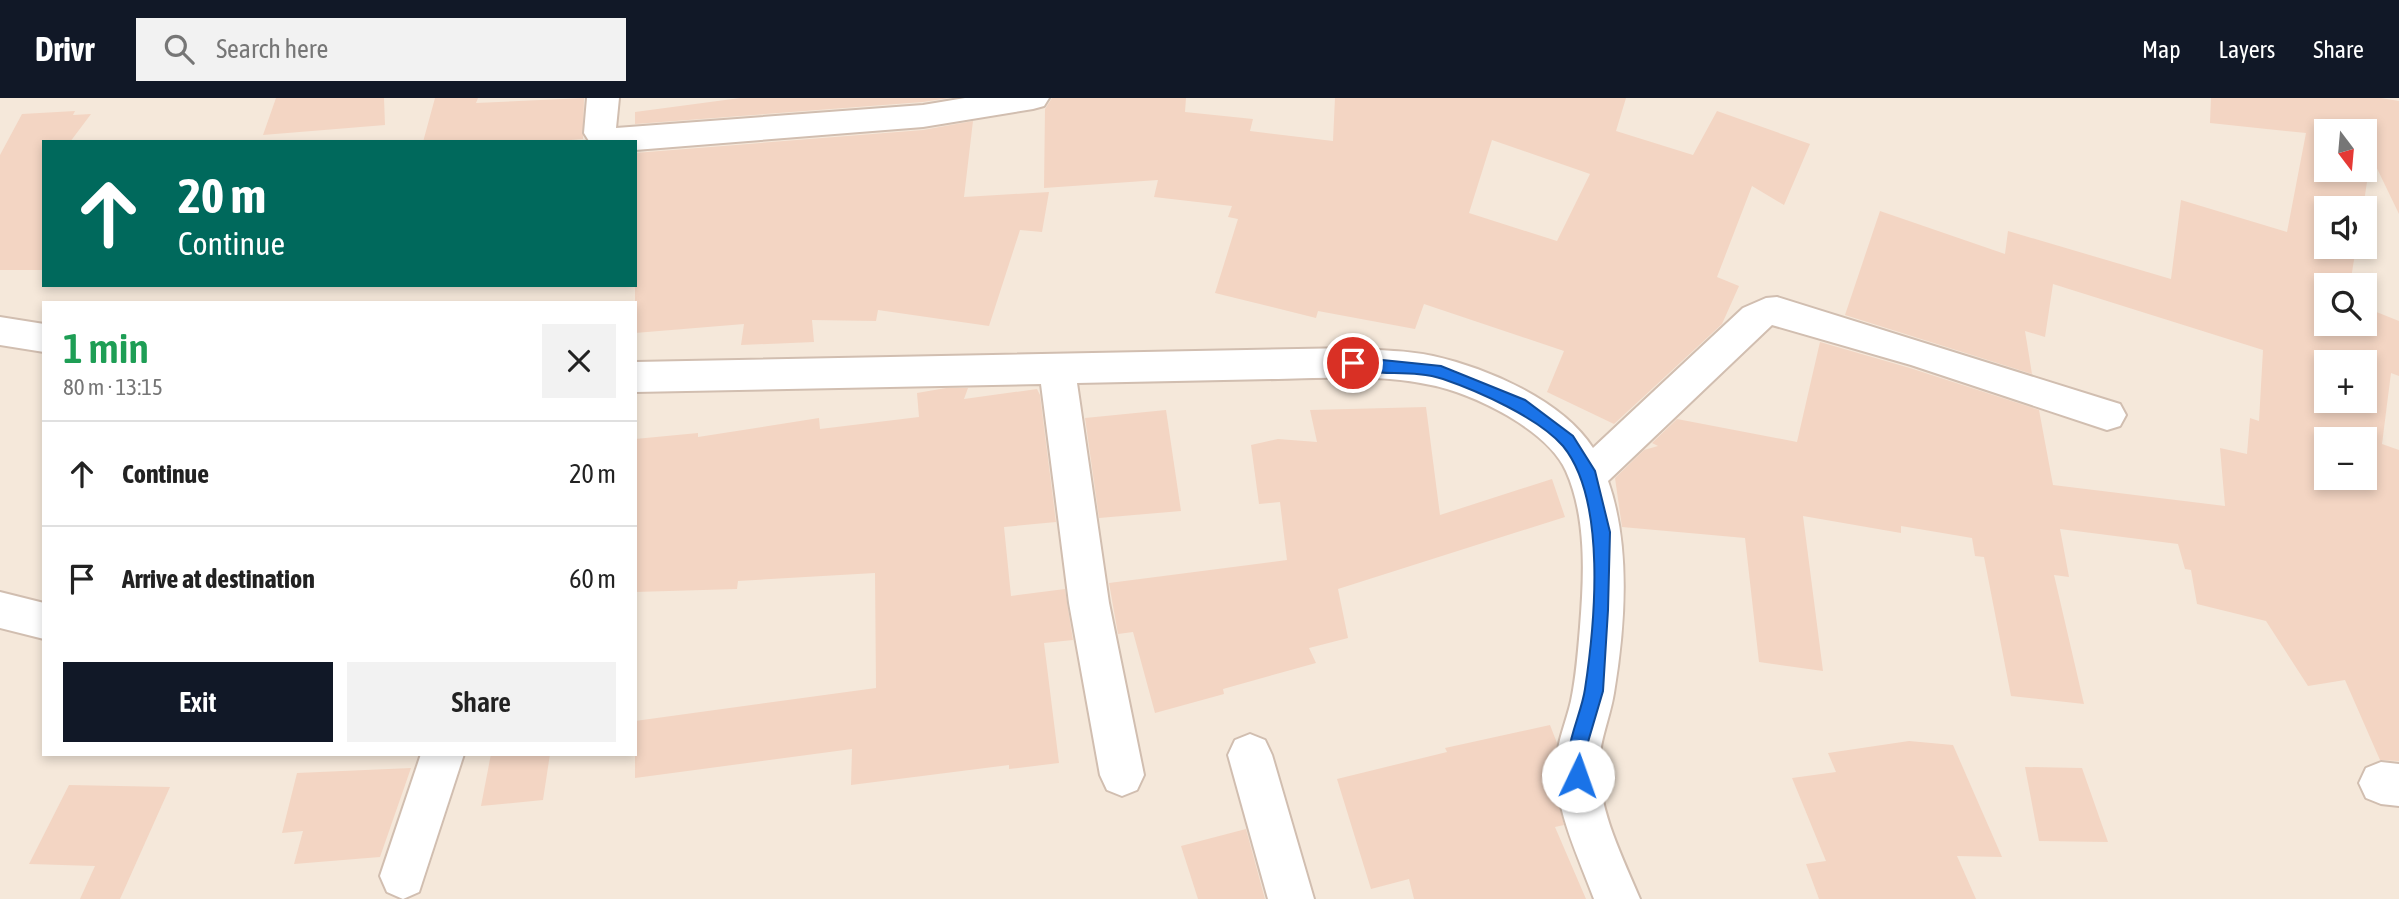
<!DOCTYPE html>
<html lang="en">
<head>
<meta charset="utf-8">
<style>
	:root { --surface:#fff; --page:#f2f2f2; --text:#222; --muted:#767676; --line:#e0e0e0; --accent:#111827 }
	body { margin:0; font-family:"Asap Condensed",sans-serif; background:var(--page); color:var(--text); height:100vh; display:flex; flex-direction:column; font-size:26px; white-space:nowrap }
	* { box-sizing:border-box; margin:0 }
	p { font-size:23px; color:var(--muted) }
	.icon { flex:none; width:38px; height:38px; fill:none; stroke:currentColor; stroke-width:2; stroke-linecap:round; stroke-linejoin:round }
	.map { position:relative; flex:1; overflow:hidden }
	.details { position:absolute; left:42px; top:203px; width:595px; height:455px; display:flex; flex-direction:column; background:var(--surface); border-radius:0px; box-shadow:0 4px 10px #0003 }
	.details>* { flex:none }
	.banner { position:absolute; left:42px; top:42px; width:595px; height:147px; border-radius:0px; box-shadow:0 4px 10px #0003; background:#00695c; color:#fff; overflow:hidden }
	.needle { width:46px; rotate:164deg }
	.controls { position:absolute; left:2314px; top:21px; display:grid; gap:14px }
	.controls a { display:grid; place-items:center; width:63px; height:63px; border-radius:0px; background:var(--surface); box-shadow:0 4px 10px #0003; font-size:35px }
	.pin { position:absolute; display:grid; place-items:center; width:60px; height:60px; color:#fff; margin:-30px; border:4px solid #fff; border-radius:50%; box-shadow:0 2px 7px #0007 }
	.me { position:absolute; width:77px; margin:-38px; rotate:3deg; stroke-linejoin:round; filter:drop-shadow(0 0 5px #0008) }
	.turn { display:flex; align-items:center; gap:24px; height:147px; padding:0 21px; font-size:32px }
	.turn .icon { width:91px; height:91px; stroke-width:2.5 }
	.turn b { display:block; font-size:49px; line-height:60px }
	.round { display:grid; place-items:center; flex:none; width:74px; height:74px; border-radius:0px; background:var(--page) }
	.overview { display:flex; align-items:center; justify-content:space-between; height:119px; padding:0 21px }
	h1 { font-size:42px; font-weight:600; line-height:52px; color:#1e9e55 }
	.cta { display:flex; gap:14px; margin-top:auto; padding:14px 21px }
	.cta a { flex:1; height:80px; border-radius:0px; background:var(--accent); color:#fff; font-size:28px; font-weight:600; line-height:80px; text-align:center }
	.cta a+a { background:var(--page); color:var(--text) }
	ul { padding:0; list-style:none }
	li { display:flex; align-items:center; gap:21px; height:105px; padding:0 21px; border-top:2px solid var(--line) }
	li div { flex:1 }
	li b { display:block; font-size:26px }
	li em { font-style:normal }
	header { display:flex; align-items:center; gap:42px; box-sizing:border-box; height:98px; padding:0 35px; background:var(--accent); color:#fff }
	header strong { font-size:33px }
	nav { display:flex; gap:38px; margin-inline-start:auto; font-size:24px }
	.search { width:490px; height:63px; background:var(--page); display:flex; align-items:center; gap:18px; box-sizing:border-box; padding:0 24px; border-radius:0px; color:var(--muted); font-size:26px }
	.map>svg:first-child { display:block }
</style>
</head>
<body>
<header>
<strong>Drivr</strong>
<div class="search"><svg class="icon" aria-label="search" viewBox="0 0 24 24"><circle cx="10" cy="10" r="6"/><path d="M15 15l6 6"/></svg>Search here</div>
<nav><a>Map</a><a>Layers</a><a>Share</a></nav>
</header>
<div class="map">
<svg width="2399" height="801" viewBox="0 0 2399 801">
	<rect width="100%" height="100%" fill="#fdf6ec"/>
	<path fill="#f5e8da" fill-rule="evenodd" d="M 0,0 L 2399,0 L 2399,801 L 0,801 ZM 2326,33 L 2364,33 L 2364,72 L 2326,72 ZM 44,44 L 635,44 L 635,187 L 44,187 ZM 2326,110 L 2364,110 L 2364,149 L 2326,149 ZM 2326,187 L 2364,187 L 2364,226 L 2326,226 ZM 44,205 L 635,205 L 635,656 L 44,656 ZM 2326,264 L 2364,264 L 2364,303 L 2326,303 ZM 2326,341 L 2364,341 L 2364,380 L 2326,380 Z"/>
	<g fill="#f3d5c3" fill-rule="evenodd">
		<path d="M 276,0 L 384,0 L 385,27 L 263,37 Z"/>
		<path d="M 435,0 L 478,0 L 476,5 L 584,0 L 583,41 L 547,44 L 423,44 Z"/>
		<path d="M 740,0 L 949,0 L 923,4 L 635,26 L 635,14 Z"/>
		<path d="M 1052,0 L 1186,0 L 1185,14 L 1253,21 L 1250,33 L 1333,43 L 1335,0 L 1626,0 L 1616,33 L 1693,57 L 1717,13 L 1810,46 L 1784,107 L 1752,88 L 1717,179 L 1739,188 L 1722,226 L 1614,326 L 1547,294 L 1564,253 L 1424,206 L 1415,231 L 1318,213 L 1316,220 L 1215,195 L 1238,121 L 1228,119 L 1232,108 L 1154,99 L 1158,82 L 1044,90 L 1045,11 ZM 1492,42 L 1590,76 L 1557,143 L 1469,115 Z"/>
		<path d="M 2211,0 L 2381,0 L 2399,3 L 2399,116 L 2371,58 L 2363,110 L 2326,110 L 2326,149 L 2356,149 L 2350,187 L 2326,187 L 2326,226 L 2364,226 L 2364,209 L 2399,223 L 2399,278 L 2391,275 L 2382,346 L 2399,352 L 2399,663 L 2380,662 L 2345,582 L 2308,588 L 2266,523 L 2197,506 L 2191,472 L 2185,471 L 2178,446 L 2060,431 L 2069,479 L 2054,477 L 2084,606 L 2011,598 L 1984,459 L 1975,458 L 1972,440 L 1901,428 L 1901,435 L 1803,418 L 1823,573 L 1759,564 L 1745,440 L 1622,429 L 1615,380 L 1644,352 L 1658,348 L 1652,345 L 1677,321 L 1797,344 L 1820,244 L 1910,270 L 2039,312 L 2053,387 L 2225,408 L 2220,350 L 2247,356 L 2250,320 L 2259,323 L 2263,252 L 2053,186 L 2045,239 L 2025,233 L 2032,276 L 1845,217 L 1880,113 L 2005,156 L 2008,133 L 2171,181 L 2181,102 L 2287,134 L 2306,35 L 2210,25 ZM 2326,33 L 2364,33 L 2364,72 L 2326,72 ZM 2326,264 L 2364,264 L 2364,303 L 2326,303 ZM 2326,341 L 2364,341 L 2364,380 L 2326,380 Z"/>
		<path d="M 75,13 L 73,17 L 91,16 L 70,44 L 44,44 L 44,172 L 0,172 L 0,57 L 22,16 Z"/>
		<path d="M 973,23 L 964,99 L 1049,94 L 1042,134 L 1020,132 L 989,228 L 878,212 L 876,223 L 812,222 L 814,244 L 741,247 L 744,226 L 635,235 L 635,55 L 923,32 Z"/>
		<path d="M 946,290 L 968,290 L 964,301 L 1037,291 L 1040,297 L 1056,424 L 1004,429 L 1011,498 L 1065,491 L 1073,542 L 1044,545 L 1059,665 L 1009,671 L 1009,667 L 851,687 L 852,651 L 635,680 L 635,623 L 876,590 L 875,475 L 738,483 L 737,491 L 635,494 L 635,341 L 698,335 L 698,339 L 819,320 L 820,331 L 919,319 L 917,295 Z"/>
		<path d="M 1426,309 L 1440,417 L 1552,381 L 1565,419 L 1338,491 L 1348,540 L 1309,550 L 1316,565 L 1223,591 L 1224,596 L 1155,615 L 1133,534 L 1118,536 L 1109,485 L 1287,462 L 1280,404 L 1259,406 L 1251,347 L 1278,341 L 1317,344 L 1310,312 Z"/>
		<path d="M 1166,312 L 1181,413 L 1099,420 L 1085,320 Z"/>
		<path d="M 1550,627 L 1557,645 L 1554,687 L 1564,727 L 1555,729 L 1586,801 L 1414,801 L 1409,781 L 1371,791 L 1337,681 L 1447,654 L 1445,650 Z"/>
		<path d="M 1909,643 L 1953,647 L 2002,759 L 1957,758 L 1976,801 L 1819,801 L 1806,766 L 1826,763 L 1792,680 L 1836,674 L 1828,655 Z"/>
		<path d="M 491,656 L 550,656 L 543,702 L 481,708 Z"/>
		<path d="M 2025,669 L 2082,670 L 2108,744 L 2039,743 Z"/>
		<path d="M 411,670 L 380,759 L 294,766 L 303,733 L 282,735 L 297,675 Z"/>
		<path d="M 69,687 L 170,689 L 120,801 L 80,801 L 95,768 L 29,766 Z"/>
		<path d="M 1246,731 L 1265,801 L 1198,801 L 1181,748 Z"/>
	</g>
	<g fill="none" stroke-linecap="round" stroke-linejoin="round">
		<g stroke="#d1beb0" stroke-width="4">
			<g id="minor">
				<path d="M 587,0 L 619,0 L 616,30 L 923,7 L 965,0 L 1049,0 L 1044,8 L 1033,11 L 923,29 L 635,52 L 635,44 L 589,43 L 584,35 Z"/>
				<path d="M 1777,199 L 2107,302 L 2120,306 L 2126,317 L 2120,328 L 2107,332 L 1911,267 L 1772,227 L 1608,383 C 1631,448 1625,529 1614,595 C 1610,620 1599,643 1599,669 C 1599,714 1623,760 1640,801 L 1594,801 C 1579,760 1556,714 1556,670 C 1556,646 1566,625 1571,603 C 1576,579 1578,554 1580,529 C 1584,479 1587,420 1566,373 C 1548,332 1473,295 1431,287 C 1381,276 1328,280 1278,281 C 1211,282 1144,284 1077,285 L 1109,505 L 1144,677 L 1137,692 L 1122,698 L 1107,692 L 1100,677 L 1069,505 L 1041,286 L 635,294 L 635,264 L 1353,250 C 1380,253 1407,252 1433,258 C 1487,270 1562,302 1593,350 L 1743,210 L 1766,200 Z"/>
				<path d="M 0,219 L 44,226 L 44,254 L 0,247 Z"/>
				<path d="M 0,494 L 44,505 L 44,541 L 0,530 Z"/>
				<path d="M 1250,636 L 1265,642 L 1272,657 L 1314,801 L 1268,801 L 1228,657 L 1235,642 Z"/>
				<path d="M 421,656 L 464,656 L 419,794 L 403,801 L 387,794 L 380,778 Z"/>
				<path d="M 2381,664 L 2399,666 L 2399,708 L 2381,706 L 2366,700 L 2359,685 L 2366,670 Z"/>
			</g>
		</g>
		<use href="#minor" fill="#fff" fill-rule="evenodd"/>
	</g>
	<path fill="#1a73e8" stroke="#114b97" stroke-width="2" d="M 1353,259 L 1441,268 L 1525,302 L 1573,338 L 1595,373 L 1610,434 L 1608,512 L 1603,593 L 1588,644 L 1584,684 L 1578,687 L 1572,684 C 1559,655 1581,620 1585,591 C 1595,525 1607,402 1563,348 C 1539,320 1478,293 1443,281 C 1413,271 1378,279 1348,270 L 1346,265 Z"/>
</svg>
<div class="controls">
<a><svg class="needle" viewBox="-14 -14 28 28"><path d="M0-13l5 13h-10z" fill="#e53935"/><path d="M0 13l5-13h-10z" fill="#767676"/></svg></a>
<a><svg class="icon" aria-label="sound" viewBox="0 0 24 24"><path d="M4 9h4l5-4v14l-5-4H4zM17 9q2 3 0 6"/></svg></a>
<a><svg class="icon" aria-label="search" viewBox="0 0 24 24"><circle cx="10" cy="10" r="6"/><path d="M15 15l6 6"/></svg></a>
<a>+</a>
<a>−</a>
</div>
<div class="pin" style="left:1353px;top:265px;background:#d93025"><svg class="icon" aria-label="arrive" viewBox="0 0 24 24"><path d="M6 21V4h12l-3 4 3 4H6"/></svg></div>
<svg class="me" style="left:1578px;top:678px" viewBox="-20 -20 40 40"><circle r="19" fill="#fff"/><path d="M0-13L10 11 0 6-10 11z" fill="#1a73e8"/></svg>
<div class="banner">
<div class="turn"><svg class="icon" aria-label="ahead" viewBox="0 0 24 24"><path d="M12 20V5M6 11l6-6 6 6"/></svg><div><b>20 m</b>Continue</div></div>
</div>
<section class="details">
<div class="overview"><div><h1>1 min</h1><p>80 m · 13:15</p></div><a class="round"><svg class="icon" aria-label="close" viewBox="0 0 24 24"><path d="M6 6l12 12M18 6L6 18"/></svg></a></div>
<ul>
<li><svg class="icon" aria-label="ahead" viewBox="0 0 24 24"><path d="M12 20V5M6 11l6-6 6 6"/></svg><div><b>Continue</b></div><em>20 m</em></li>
<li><svg class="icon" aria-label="arrive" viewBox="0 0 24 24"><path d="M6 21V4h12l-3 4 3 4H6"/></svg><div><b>Arrive at destination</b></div><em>60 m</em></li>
</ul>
<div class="cta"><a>Exit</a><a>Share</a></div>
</section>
</div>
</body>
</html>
